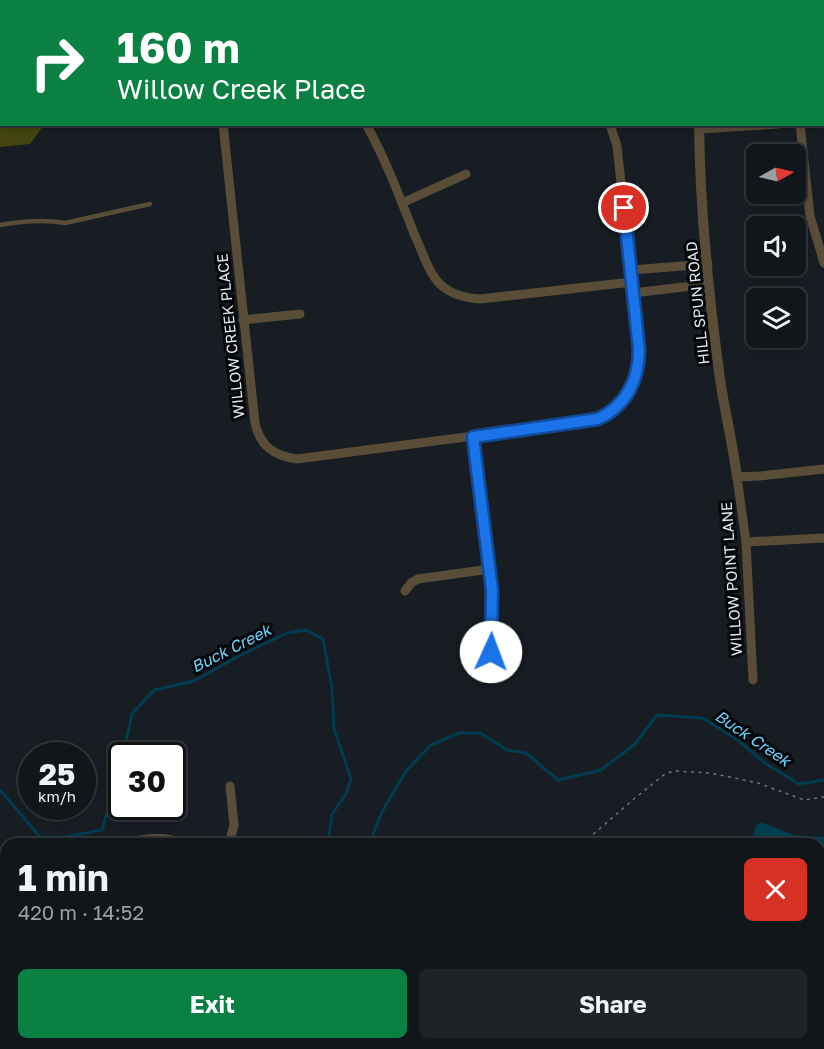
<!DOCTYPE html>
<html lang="en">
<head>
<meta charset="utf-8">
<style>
	:root { --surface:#11161a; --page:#1e2327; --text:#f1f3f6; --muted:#9c9fa2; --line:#303539; --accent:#0b8043 }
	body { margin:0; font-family:"Golos Text",sans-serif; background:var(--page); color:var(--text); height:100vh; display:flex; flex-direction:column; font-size:22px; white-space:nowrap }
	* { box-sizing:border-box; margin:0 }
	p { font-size:20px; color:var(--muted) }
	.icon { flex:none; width:33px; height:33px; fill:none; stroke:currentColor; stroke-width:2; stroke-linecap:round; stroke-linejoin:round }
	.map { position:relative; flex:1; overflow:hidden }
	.sheet { position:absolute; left:0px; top:838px; width:825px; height:212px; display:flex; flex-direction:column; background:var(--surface); border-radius:18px 18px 0 0; box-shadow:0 3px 9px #0003,0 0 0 2px var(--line) }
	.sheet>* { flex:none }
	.top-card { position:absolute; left:0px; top:0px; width:825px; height:126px; box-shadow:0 3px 9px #0003,0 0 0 2px var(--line); background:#0b8043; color:#fff; overflow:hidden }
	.needle { width:39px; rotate:82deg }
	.tools { position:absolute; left:746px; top:144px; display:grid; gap:12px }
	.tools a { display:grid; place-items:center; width:60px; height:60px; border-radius:9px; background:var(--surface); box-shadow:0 3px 9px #0003,0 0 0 2px var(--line); font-size:30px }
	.speed { position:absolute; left:18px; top:742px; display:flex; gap:12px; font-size:30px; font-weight:700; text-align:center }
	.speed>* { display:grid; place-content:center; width:78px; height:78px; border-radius:50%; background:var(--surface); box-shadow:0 3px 9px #0003,0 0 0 2px var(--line); line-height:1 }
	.speed small { font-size:15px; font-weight:400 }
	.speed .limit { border:3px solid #111; border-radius:9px; background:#fff; color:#111 }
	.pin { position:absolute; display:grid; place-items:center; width:51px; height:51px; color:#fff; margin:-26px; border:3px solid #fff; border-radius:50%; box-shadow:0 2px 6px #0007 }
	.me { position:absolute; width:66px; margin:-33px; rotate:2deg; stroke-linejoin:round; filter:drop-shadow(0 0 4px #0008) }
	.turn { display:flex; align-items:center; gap:21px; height:126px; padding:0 18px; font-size:27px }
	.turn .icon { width:78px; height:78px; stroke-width:2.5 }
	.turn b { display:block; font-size:42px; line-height:51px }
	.round { display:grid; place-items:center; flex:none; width:63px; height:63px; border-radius:9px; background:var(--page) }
	.headline { display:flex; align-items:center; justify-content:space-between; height:102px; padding:0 18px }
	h1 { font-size:36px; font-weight:700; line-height:45px }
	.action { display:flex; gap:12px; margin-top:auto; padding:12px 18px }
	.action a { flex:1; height:69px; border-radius:9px; background:var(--accent); color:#fff; font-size:24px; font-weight:700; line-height:69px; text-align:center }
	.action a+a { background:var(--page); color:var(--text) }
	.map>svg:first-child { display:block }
</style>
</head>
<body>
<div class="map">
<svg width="824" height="1049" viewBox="0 0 824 1049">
	<rect width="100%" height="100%" fill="#171d23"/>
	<path fill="#44450f" d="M 0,0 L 77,1 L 2,2 L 2,124 L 44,125 L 30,144 L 0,147 Z"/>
	<path fill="#003d50" d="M 759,823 L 763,823 L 795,835 L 824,837 L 824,965 L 819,964 L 819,844 L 750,844 L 755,827 Z"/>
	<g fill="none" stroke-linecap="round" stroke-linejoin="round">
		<g stroke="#003d50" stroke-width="3">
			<path d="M 123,756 L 132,714 L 154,690 L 194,681 L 239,656 L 287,633 L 306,630 L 323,639 L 332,688 L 334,729 L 351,779 L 346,794 L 332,814 L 328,844"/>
			<path d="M 0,790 L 40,837 L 65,837 L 102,830 L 122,759"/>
			<path d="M 369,844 L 383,810 L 406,771 L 431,745 L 459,733 L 480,733 L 507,750 L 526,753 L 558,780 L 601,770 L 635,744 L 657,715 L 702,718 L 735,738 L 765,763 L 799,784 L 824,780"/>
		</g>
		<path stroke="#72777d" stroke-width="1.5" stroke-dasharray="3 4.5" stroke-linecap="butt" d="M 582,844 L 635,798 L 665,774 L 674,771 L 710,773 L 758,783 L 804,800 L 824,797"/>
		<g stroke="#5a4d38" stroke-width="4.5">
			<path d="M 0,225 C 22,221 43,219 65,223 L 150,204"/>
			<path d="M 0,1042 L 6,1042"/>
			<path d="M 18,1044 L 28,1045 L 35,1049"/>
			<path d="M 128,1049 L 128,1047 L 156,1049"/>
			<path d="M 814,1049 L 815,1047 L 824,1048"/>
		</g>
		<g stroke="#5a4d38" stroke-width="9">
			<path d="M 219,0 L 219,2"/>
			<path d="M 223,124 L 255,423 C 260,446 274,456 297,459 L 588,421 C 622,412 639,383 639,349 L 617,146 L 610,124"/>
			<path d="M 366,124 C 386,160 400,198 415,236 C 422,250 427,270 438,282 C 448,293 464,298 480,299 L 632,282"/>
			<path d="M 800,124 L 810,216 L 824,263"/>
			<path d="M 699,129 L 778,124"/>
			<path d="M 402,203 L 466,174"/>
			<path d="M 631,270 L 708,264"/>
			<path d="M 633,293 L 709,284"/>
			<path d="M 243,320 L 300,314"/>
			<path d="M 473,437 L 492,590 L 491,652"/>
			<path d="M 746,542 L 824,538"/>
			<path d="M 405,591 L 411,583 L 418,579 L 490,569"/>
			<path d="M 753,680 L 746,542 L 737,477 L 760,476 L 824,469"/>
			<path d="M 117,844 C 141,840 162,834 185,844"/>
			<path d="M 229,844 L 234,825 L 230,786"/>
			<path d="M 0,869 L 6,868"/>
		</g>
		<g stroke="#5a4d38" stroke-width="10">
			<path d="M 697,2 L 697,0"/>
			<path d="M 699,124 C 700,212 709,300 721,386 C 726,416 733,446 737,477"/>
		</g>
		<g stroke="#757a80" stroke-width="5">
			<g id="rail">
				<path d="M 0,1002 L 6,1002"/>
				<path d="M 0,1015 L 6,1015"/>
				<path d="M 819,1019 L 824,1018"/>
			</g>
		</g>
		<use href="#rail" stroke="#05070a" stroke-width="3" stroke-dasharray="9" stroke-linecap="butt"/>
	</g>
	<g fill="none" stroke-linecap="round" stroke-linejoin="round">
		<g stroke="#114b97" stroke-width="15">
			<path id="route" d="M 491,652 L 492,590 L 473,437 L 598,419 C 626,406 639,380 639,349 L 624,208"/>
		</g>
		<use href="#route" stroke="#1a73e8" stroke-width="10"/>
	</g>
	<g text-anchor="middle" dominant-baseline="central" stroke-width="6" stroke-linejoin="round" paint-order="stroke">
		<g font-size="15" fill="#e3e7ec" stroke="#05070a">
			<text transform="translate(697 303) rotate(-96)">HILL SPUN ROAD</text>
			<text transform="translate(230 336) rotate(-96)">WILLOW CREEK PLACE</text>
			<text transform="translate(731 579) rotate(-94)">WILLOW POINT LANE</text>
		</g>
		<g font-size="16" font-style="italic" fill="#6bd3fb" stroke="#05070a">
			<text transform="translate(231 648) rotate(-27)">Buck Creek</text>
			<text transform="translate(753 738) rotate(34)">Buck Creek</text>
		</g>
	</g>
</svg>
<div class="tools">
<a><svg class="needle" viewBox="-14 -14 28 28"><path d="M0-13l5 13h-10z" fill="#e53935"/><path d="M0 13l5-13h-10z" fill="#9c9fa2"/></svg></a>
<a><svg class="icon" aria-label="sound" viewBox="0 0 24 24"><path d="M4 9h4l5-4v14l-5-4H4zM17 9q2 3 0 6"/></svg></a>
<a><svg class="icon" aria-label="layers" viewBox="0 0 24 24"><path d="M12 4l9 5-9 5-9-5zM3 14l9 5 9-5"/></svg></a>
</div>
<div class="speed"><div>25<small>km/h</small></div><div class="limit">30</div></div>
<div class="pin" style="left:624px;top:208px;background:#d93025"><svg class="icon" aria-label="arrive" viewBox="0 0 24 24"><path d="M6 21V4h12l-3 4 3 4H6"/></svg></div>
<svg class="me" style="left:491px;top:652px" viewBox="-20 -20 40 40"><circle r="19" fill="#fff"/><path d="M0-13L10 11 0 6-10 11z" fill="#1a73e8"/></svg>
<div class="top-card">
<div class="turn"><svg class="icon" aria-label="right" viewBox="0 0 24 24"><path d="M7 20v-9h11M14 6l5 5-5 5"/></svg><div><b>160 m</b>Willow Creek Place</div></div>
</div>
<section class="sheet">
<div class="headline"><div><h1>1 min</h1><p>420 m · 14:52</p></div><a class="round" style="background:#d93025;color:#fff"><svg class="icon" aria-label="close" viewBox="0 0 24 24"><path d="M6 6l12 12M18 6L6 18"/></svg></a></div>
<div class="action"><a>Exit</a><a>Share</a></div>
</section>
</div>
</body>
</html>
